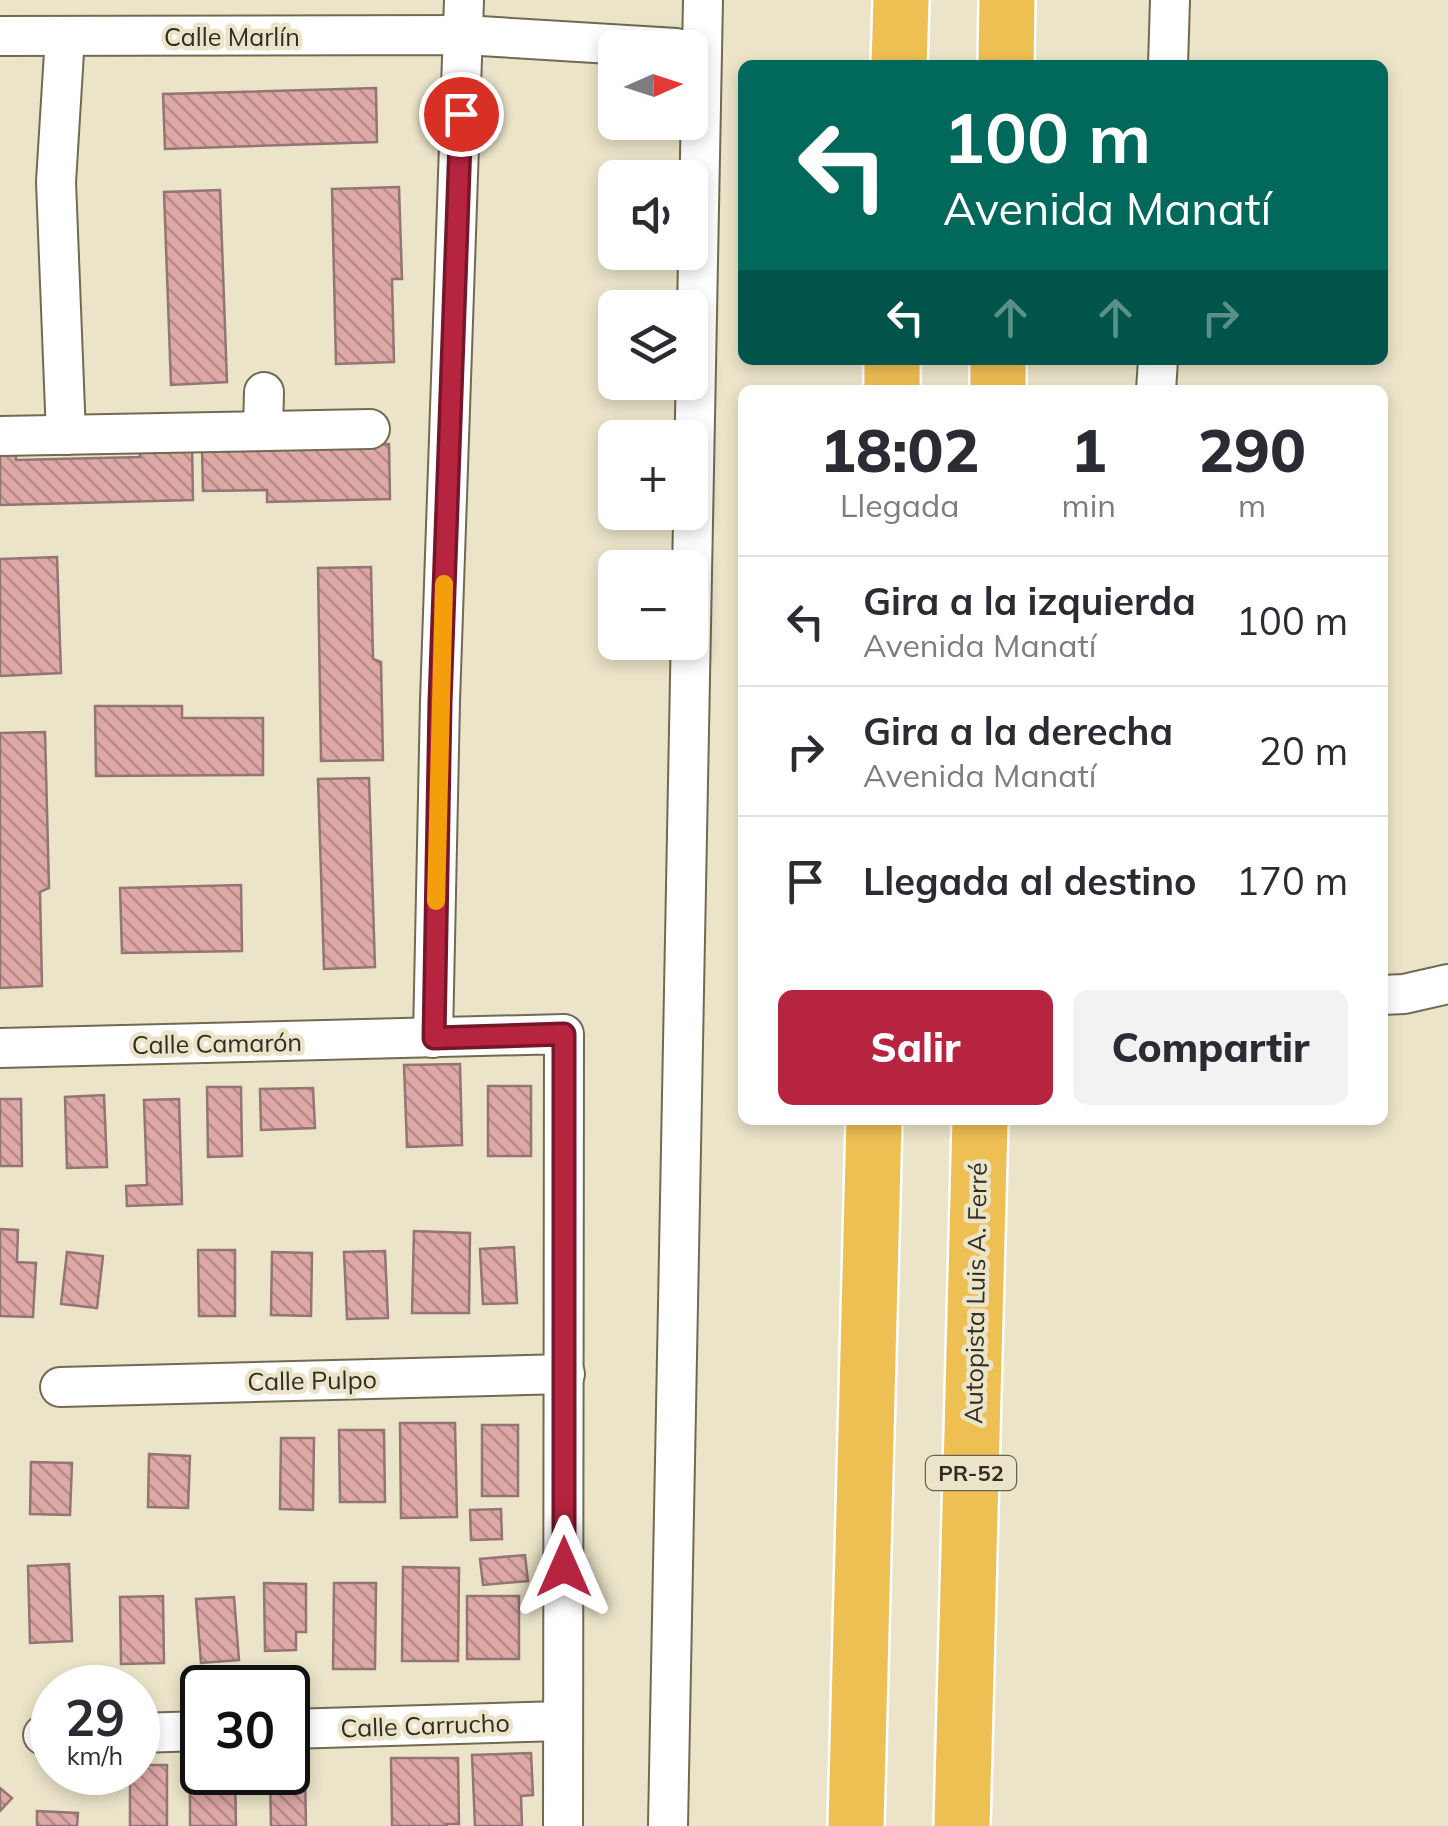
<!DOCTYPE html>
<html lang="es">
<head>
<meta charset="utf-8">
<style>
	:root { --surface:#fff; --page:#f2f2f3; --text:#2b2b33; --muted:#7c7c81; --line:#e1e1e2; --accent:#b6243f }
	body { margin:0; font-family:Mulish,sans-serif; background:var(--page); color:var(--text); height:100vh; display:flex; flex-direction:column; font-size:38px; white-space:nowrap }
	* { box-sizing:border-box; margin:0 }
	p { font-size:32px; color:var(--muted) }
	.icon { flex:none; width:55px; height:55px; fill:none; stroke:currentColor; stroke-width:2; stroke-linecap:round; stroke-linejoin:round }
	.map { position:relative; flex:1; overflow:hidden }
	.side { position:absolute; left:738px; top:385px; width:650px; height:740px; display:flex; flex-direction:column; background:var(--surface); border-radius:15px; box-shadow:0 5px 15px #0003 }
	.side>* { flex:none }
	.banner { position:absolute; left:738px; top:60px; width:650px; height:305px; border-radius:15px; box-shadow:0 5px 15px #0003; background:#00695c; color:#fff; overflow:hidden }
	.needle { width:65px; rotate:87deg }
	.controls { position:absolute; left:598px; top:30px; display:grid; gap:20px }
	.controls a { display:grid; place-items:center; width:110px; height:110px; border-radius:15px; background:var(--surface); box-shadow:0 5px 15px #0003; font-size:50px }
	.speed { position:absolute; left:30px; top:1665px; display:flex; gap:20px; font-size:50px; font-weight:700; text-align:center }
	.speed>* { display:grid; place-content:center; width:130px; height:130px; border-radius:50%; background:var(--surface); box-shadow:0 5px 15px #0003; line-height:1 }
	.speed small { font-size:25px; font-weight:400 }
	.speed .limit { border:5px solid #111; border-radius:15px; background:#fff; color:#111 }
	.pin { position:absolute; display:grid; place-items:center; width:85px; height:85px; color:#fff; margin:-42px; border:5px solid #fff; border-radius:50%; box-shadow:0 2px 10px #0007 }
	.me { position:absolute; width:110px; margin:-55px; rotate:0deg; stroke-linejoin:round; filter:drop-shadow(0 0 8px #0008) }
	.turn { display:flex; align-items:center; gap:35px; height:210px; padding:0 40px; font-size:45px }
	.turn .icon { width:130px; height:130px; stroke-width:2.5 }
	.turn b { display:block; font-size:70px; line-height:85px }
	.lanes { display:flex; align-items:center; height:95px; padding:0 40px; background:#0003; justify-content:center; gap:50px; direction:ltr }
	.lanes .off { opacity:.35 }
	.eta { display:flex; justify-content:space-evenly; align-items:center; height:170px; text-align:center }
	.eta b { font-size:60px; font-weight:800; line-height:70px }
	.primary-button { display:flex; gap:20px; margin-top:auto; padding:20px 40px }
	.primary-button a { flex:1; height:115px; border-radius:15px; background:var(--accent); color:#fff; font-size:40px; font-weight:800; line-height:115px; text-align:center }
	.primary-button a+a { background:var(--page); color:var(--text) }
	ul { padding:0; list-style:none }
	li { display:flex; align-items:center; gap:30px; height:130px; padding:0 40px; border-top:2px solid var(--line) }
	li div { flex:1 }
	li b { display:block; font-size:38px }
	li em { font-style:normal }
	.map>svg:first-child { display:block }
</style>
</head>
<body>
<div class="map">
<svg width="1448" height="1826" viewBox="0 0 1448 1826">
	<defs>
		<pattern id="building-back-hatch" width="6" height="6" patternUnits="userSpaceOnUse" patternTransform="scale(2.5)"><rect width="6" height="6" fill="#dda8a6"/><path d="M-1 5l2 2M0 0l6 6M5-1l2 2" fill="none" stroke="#b48987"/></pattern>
	</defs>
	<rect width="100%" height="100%" fill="#ebe4c9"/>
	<g fill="url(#building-back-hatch)" stroke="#927574" stroke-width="2.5">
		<path d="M 376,88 L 377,142 L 165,149 L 163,94 Z"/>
		<path d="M 399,187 L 402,279 L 392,279 L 394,362 L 336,364 L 332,189 Z"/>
		<path d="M 220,190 L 227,382 L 171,385 L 164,192 Z"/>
		<path d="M 192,441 L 193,500 L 0,505 L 0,448 L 16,447 L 16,460 L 140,457 L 139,442 Z"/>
		<path d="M 389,444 L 390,499 L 267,502 L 267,490 L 203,491 L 202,448 Z"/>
		<path d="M 57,557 L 61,673 L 0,676 L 0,559 Z"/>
		<path d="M 371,567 L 373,659 L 381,662 L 383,760 L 321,761 L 318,568 Z"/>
		<path d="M 95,706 L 182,706 L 182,718 L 263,718 L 263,775 L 96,776 Z"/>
		<path d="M 45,732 L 49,888 L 40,892 L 42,986 L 0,988 L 0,733 Z"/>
		<path d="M 369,778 L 375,967 L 324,969 L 318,779 Z"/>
		<path d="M 241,885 L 242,951 L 122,953 L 120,888 Z"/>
		<path d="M 460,1064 L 462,1145 L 407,1147 L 404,1065 Z"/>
		<rect x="488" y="1086" width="43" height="70"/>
		<path d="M 207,1087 L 241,1087 L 242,1156 L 208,1157 Z"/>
		<path d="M 313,1088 L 315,1128 L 261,1130 L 260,1089 Z"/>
		<path d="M 104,1095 L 107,1167 L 67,1168 L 65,1097 Z"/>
		<path d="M 0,1099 L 21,1099 L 22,1166 L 0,1166 Z"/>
		<path d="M 179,1099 L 182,1204 L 127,1206 L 126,1186 L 147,1185 L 144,1100 Z"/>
		<path d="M 0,1229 L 18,1230 L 17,1262 L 36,1263 L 33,1317 L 0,1316 Z"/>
		<path d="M 414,1231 L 470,1233 L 469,1313 L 412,1313 Z"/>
		<path d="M 514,1247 L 517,1303 L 483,1304 L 480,1249 Z"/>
		<path d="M 198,1250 L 235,1250 L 235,1316 L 199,1316 Z"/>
		<path d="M 385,1251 L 388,1318 L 347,1319 L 344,1252 Z"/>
		<path d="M 67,1252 L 103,1256 L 97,1308 L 61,1304 Z"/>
		<path d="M 272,1252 L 312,1253 L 311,1316 L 271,1315 Z"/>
		<path d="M 400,1423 L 455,1423 L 457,1517 L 401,1518 Z"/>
		<rect x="482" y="1425" width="36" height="71"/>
		<path d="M 339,1430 L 384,1430 L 385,1502 L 340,1502 Z"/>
		<path d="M 281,1438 L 314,1438 L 313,1510 L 280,1509 Z"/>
		<path d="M 149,1454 L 190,1456 L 188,1508 L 148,1507 Z"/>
		<path d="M 31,1462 L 72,1463 L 70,1515 L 30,1514 Z"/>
		<path d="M 501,1509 L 502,1539 L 471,1540 L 470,1510 Z"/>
		<path d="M 525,1555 L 528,1581 L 483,1585 L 480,1559 Z"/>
		<path d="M 69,1564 L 72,1641 L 30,1643 L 28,1566 Z"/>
		<path d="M 403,1567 L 459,1568 L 458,1661 L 402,1661 Z"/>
		<path d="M 264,1583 L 306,1584 L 306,1632 L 296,1632 L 296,1650 L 265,1651 Z"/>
		<path d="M 334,1583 L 376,1583 L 375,1669 L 333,1669 Z"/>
		<path d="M 163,1596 L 164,1663 L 121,1664 L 120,1597 Z"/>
		<rect x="467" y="1596" width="52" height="63"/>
		<path d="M 234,1597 L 239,1660 L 201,1663 L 196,1599 Z"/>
		<path d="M 531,1753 L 533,1795 L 521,1796 L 522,1826 L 475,1826 L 472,1755 Z"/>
		<path d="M 391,1758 L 458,1758 L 459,1824 L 446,1824 L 447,1826 L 392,1826 Z"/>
		<path d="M 190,1764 L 202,1764 L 202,1772 L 235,1772 L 236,1826 L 190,1826 Z"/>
		<path d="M 138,1765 L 167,1765 L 167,1826 L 130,1826 L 130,1772 L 138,1772 Z"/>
		<path d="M 305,1772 L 306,1826 L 271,1826 L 270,1773 Z"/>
		<path d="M 0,1788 L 12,1798 L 0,1811 Z"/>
		<path d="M 37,1811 L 78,1813 L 77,1826 L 37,1826 Z"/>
	</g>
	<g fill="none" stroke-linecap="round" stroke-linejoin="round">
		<g stroke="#716a52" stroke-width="42">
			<g id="minor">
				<path d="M 0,36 L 464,35 L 676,48"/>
				<path d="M 65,36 L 56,182 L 66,435"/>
				<path d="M 1168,65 L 1170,0"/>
				<path d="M 1156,390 L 1158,360"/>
				<path d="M 263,430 L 264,392"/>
				<path d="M 0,436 L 370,429"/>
				<path d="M 1382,995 L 1404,994 L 1448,984"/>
				<path d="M 433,1038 L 440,701 L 464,0"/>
				<path d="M 0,1048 L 564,1034 L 563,1826"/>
				<path d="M 60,1387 L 565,1374"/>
				<path d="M 288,1729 L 563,1721"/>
				<path d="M 138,1733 L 202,1731"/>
				<path d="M 43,1735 L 52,1735"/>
				<path d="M 668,1826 L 703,0"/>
			</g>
		</g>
		<g stroke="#fff" stroke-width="60">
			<g id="motorway">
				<path d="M 899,65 L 901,0"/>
				<path d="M 1006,65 L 1007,0"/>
				<path d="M 892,390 L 892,360"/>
				<path d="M 998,390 L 998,360"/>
				<path d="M 856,1826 L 874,1120"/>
				<path d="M 962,1826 L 980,1120"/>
			</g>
		</g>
		<use href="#minor" stroke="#fff" stroke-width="38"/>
		<use href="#motorway" stroke="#eebf52" stroke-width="55"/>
	</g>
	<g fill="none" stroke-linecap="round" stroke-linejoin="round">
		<g stroke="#761729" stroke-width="25">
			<path id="route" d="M 461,114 L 440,702 L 434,1038 L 564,1034 L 564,1567"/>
		</g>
		<use href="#route" stroke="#b6243f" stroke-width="18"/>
		<path stroke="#f59e0b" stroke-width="18" d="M 436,901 L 444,584"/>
	</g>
	<g text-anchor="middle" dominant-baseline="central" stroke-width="9" stroke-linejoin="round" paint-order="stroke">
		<rect fill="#ebe4c9" stroke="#676354" stroke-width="2.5" x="926" y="1456" width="90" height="34" rx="8"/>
		<g font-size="22" font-weight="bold" fill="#2f2c22">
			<text x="971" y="1473">PR-52</text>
		</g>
		<g font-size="25" fill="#2f2c22" stroke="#ebe4c9">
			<text x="232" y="36">Calle Marlín</text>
			<text transform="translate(217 1043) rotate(-1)">Calle Camarón</text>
			<text transform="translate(975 1293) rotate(-89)">Autopista Luis A. Ferré</text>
			<text transform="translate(312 1380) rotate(-1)">Calle Pulpo</text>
			<text transform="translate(425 1725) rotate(-2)">Calle Carrucho</text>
		</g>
	</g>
</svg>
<div class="controls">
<a><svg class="needle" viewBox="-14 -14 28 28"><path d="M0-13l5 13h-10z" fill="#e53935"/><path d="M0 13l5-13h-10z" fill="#7c7c81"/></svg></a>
<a><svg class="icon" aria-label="sound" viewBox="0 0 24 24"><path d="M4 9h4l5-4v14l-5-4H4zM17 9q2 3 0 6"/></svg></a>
<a><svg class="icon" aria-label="layers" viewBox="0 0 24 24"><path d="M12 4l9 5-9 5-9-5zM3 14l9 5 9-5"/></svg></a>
<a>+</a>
<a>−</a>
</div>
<div class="speed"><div>29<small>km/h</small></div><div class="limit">30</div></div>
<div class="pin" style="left:461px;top:114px;background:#d93025"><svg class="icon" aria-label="arrive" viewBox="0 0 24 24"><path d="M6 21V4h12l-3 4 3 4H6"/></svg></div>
<svg class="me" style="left:564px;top:1567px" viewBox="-20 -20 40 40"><path d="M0-17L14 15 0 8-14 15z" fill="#b6243f" stroke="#fff" stroke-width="4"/></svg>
<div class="banner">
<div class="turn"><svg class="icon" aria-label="left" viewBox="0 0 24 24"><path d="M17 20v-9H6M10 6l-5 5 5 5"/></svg><div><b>100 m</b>Avenida Manatí</div></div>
<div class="lanes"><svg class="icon" aria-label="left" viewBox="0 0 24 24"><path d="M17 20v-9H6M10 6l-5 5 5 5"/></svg><svg class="icon off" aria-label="ahead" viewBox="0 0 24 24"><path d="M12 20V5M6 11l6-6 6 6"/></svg><svg class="icon off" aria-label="ahead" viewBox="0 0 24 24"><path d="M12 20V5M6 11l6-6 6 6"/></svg><svg class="icon off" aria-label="right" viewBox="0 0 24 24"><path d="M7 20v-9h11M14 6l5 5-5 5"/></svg></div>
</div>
<section class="side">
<div class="eta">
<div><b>18:02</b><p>Llegada</p></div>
<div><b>1</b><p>min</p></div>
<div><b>290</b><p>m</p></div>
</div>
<ul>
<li><svg class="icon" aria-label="left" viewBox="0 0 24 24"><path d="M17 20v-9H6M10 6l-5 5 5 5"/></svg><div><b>Gira a la izquierda</b><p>Avenida Manatí</p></div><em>100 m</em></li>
<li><svg class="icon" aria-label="right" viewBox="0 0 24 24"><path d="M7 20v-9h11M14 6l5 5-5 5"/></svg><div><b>Gira a la derecha</b><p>Avenida Manatí</p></div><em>20 m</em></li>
<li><svg class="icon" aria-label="arrive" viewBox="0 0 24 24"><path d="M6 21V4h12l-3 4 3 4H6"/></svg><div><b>Llegada al destino</b></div><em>170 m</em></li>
</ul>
<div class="primary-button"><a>Salir</a><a>Compartir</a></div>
</section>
</div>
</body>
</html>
